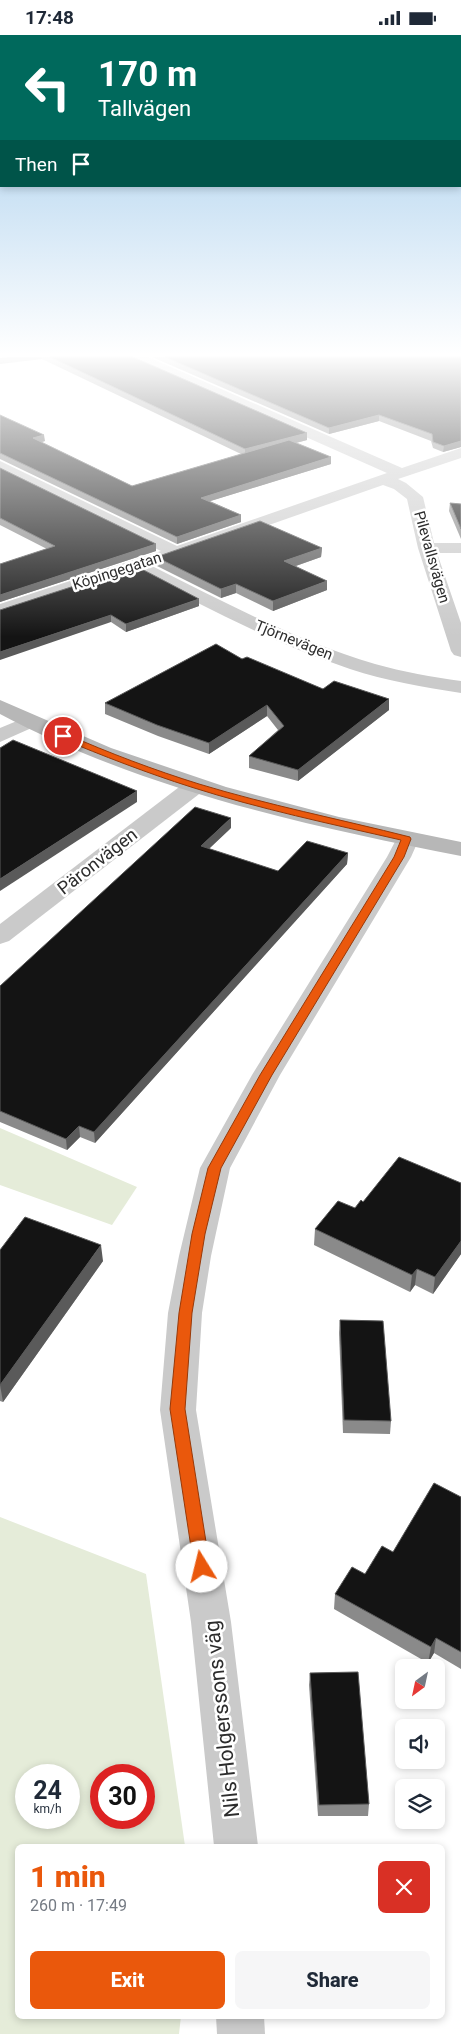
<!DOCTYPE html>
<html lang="en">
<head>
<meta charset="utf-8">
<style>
	:root { --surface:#fff; --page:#f6f6f7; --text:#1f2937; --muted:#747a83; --accent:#ea580c }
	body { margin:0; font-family:Roboto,sans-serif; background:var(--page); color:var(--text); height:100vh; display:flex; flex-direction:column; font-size:19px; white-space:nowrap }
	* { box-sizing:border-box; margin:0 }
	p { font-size:16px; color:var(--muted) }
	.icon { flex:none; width:28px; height:28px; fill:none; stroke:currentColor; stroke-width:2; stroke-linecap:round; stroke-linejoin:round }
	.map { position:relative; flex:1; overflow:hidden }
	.sheet { position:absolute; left:15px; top:1809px; width:430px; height:175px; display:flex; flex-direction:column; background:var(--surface); border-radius:8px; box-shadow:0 2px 8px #0003 }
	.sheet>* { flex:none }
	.top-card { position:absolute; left:0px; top:0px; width:461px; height:152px; box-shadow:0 2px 8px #0003; background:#00695c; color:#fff; overflow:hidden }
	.needle { width:32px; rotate:213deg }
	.controls { position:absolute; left:395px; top:1624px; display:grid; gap:10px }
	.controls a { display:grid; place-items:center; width:50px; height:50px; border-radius:8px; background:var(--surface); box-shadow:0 2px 8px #0003; font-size:25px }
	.speed { position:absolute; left:15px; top:1729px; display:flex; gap:10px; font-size:25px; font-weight:700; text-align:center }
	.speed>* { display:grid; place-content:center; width:65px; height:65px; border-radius:50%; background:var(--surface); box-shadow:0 2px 8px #0003; line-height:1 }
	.speed small { font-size:12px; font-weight:400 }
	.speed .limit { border:8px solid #d22; background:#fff; color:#111 }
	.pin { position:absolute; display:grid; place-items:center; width:42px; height:42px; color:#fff; margin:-21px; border:2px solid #fff; border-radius:50%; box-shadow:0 1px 5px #0007 }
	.me { position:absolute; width:55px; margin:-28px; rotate:351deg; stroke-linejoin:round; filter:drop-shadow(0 0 4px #0008) }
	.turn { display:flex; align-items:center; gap:18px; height:105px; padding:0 15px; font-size:22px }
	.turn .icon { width:65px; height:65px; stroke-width:2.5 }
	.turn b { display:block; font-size:35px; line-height:42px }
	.then { display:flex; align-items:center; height:48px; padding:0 15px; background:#0003; gap:10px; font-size:19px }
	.round { display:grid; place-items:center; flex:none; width:52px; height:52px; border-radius:8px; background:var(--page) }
	.summary { display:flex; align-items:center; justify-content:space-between; height:85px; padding:0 15px }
	h1 { font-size:30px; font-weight:800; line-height:38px; color:var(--accent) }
	.button { display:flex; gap:10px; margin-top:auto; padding:10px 15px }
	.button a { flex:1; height:58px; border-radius:8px; background:var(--accent); color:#fff; font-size:20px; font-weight:800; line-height:58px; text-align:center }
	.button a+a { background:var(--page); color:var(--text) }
	.status { display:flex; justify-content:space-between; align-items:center; height:35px; padding:0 25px; background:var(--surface); direction:ltr }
	.status svg { height:14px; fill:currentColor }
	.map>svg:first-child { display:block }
</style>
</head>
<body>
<div class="status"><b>17:48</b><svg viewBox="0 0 49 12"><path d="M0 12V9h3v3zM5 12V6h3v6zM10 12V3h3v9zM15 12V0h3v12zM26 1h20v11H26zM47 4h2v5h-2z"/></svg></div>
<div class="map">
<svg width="461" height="1999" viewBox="0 0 461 1999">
	<rect width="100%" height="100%" fill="#fff"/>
	<g fill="#e5ecd9" fill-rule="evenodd">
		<path d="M 0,1093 L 137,1152 L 112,1190 L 0,1150 Z"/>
		<path d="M 0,1482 L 146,1539 L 185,1811 L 18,1811 L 18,1981 L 181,1981 L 179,1999 L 0,1999 ZM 26,1740 L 69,1740 L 69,1782 L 26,1782 ZM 101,1740 L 144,1740 L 144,1782 L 101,1782 Z"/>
	</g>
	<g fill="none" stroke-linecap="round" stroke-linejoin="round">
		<g fill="#cacaca" fill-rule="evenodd">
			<path d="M 130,322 L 148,322 L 402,433 L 461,413 L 461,423 L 398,444 L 406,448 L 423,462 L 434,508 L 461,508 L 461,518 L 437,518 L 461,588 L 461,622 L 454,620 L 451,616 L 418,513 L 407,464 L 394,454 L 383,450 L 152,531 C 224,567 297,606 375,629 C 403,637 432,642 461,646 L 461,658 C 424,652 386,646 350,634 C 275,609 205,572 136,536 L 0,581 L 0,569 L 161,516 L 0,437 L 0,426 L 177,511 L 387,438 L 132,325 Z"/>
			<path d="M 29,681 L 36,683 L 39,687 L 36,691 L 0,707 L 0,693 Z"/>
			<path d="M 195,744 L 203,746 L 206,751 L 203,756 L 9,906 L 0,909 L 0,889 L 187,746 Z"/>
			<path d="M 407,797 L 415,799 L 419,804 L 411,822 L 280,1040 L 230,1133 L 211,1221 L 202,1278 L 196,1375 L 231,1587 L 258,1811 L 214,1811 L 191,1587 L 160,1375 L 168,1278 L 179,1221 L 200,1133 L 252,1040 L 387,822 L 399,799 Z"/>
			<path d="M 216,1981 L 264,1981 L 265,1999 L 217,1999 Z"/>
		</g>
		<path fill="#b7b7b7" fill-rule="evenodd" d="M 0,665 L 111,713 L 226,752 L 339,782 L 461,807 L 461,821 C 306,791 141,754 0,679 Z"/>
	</g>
	<g fill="#8a8a8a">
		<path d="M 0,322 L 133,322 L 307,398 L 307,405 L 296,408 L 331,422 L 331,429 L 210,466 L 241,480 L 241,487 L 177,509 L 0,424 L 0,380 L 45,406 L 41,407 L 132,451 L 241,419 L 42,324 Z"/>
		<path d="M 152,322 L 461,322 L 461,412 L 443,417 L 433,413 L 431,406 L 379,386 L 329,399 Z"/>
		<path d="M 0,433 L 156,509 L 156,516 L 0,567 L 0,529 L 47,514 L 0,490 Z"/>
		<path d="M 450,468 L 461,469 L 461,504 L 449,476 Z"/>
		<path d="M 322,513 L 321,522 L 296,531 L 327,555 L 273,576 L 236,558 L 221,563 L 157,531 L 156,522 Z"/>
		<path d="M 199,571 L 126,597 L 111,587 L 0,575 Z"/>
		<path d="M 242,624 L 323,654 L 389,675 L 298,746 L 249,733 L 249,721 L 278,695 L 267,681 L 209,719 L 158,701 L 105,679 L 105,668 Z"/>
		<path d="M 231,793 L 209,814 L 278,836 L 348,818 L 347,829 L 95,1108 L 80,1102 L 67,1115 L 0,1087 L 0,951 Z"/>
		<path d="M 461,1148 L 461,1219 L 433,1259 L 415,1250 L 410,1257 L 314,1210 L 315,1194 L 355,1173 L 363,1167 Z"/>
		<path d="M 0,1215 L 103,1226 L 3,1367 L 0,1366 Z"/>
		<path d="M 340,1285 L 391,1386 L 390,1399 L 343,1398 L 339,1298 Z"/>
		<path d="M 461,1462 L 461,1634 L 434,1618 L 428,1628 L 334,1574 L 335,1559 L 365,1539 Z"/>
		<path d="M 310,1638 L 369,1769 L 368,1781 L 318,1781 L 309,1650 Z"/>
	</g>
	<g fill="#5a5a5a">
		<path d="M 10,322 L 42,322 L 42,324 L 0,329 L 0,323 Z"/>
		<path d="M 379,380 L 379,386 L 329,399 L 329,393 Z"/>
		<path d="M 307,398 L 307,405 L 245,421 L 245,414 Z"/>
		<path d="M 44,400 L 45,406 L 33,410 L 33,403 Z"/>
		<path d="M 461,406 L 461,412 L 443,417 L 444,411 Z"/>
		<path d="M 331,422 L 331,429 L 201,469 L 201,463 Z"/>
		<path d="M 241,480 L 241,487 L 177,509 L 177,502 Z"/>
		<path d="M 156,509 L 156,516 L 0,567 L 0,560 Z"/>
		<path d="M 322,513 L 321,522 L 284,535 L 284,526 Z"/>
		<path d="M 327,546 L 327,555 L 273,576 L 273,566 Z"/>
		<path d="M 236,549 L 236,558 L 221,563 L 221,554 Z"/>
		<path d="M 199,564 L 199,571 L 126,597 L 126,589 Z"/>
		<path d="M 111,580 L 111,587 L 0,625 L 0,617 Z"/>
		<path d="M 389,664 L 389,675 L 298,746 L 298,735 Z"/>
		<path d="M 267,670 L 267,681 L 209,719 L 209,708 Z"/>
		<path d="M 137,756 L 137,767 L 0,856 L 0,844 Z"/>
		<path d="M 231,783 L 231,793 L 201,821 L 201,811 Z"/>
		<path d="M 348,818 L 347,829 L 95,1108 L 94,1097 Z"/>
		<path d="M 79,1091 L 80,1102 L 67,1115 L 66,1104 Z"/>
		<path d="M 461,1206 L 461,1219 L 433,1259 L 435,1242 Z"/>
		<path d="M 101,1210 L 103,1226 L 3,1367 L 0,1350 Z"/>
		<path d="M 417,1234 L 415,1250 L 410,1257 L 412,1240 Z"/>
		<path d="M 436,1603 L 434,1618 L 428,1628 L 431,1612 Z"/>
	</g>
	<g fill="#141414" stroke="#5a5a5a">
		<path d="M 50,322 L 133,322 L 307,398 L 245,414 Z"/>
		<path d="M 165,322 L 461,322 L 461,406 L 444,411 L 433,407 L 432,399 L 379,380 L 329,393 Z"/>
		<path d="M 0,380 L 44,400 L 33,403 L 132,451 L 289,405 L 331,422 L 201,463 L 241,480 L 177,502 L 0,418 Z"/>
		<path d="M 0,433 L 156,509 L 0,560 L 0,529 L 55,511 L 0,483 Z"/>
		<path d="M 450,468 L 461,469 L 461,494 Z"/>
		<path d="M 260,486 L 322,513 L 284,526 L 327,546 L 273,566 L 236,549 L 221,554 L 156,522 Z"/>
		<path d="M 136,531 L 199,564 L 126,589 L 111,580 L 0,617 L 0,575 Z"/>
		<path d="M 216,609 L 242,624 L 247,622 L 323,654 L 334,646 L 389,664 L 298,735 L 249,721 L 284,691 L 267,670 L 209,708 L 157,690 L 105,668 Z"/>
		<path d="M 13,705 L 137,756 L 0,844 L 0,713 Z"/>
		<path d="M 195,772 L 231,783 L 201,811 L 278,836 L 307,806 L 348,818 L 94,1097 L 79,1091 L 66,1104 L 0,1076 L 0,951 Z"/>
		<path d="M 399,1122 L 461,1148 L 461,1206 L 435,1242 L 417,1234 L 412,1240 L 315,1194 L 338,1166 L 355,1173 L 361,1165 L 363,1167 Z"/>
		<path d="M 25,1182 L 101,1210 L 0,1350 L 0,1215 Z"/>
		<path d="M 340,1285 L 383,1286 L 391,1386 L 344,1385 Z"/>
		<path d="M 434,1448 L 461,1462 L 461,1617 L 436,1603 L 431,1612 L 335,1559 L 352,1532 L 365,1539 L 382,1511 L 393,1517 Z"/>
		<path d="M 358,1637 L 369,1769 L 319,1770 L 310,1638 Z"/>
	</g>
	<linearGradient id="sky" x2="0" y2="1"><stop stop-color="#99c6ea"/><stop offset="0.53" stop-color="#fff"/><stop offset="1" stop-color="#fff" stop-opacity="0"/></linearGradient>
	<rect width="461" height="602" fill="url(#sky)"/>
	<path fill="#ea580c" stroke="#983908" d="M 60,699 L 66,699 C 109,718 154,735 199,749 C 268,770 339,784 410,802 L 411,804 L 404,822 L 272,1040 L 221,1133 L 205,1199 L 192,1278 L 185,1374 L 210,1532 L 208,1537 L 202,1539 L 197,1537 L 194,1532 L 170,1374 L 179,1278 L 192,1199 L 208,1133 L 260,1040 L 394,822 L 401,805 C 331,789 260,774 191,752 C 147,738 103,721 60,703 Z"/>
	<g text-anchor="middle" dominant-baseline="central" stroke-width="5" stroke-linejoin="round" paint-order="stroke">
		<g font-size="15" fill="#2d2d2d" stroke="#fff">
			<text transform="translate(432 522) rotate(74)">Pilevallsvägen</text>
			<text transform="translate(117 536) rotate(-18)">Köpingegatan</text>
			<text transform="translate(294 605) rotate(22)">Tjörnevägen</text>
		</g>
		<g font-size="18" fill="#2d2d2d" stroke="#fff">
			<text transform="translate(97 826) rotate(-38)">Päronvägen</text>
		</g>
		<g font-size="21" fill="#2d2d2d" stroke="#fff">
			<text transform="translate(222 1684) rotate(-96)">Nils Holgerssons väg</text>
		</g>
	</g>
</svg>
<div class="controls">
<a><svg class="needle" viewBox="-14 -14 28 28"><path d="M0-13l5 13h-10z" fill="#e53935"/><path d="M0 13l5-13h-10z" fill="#747a83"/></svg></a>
<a><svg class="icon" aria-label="sound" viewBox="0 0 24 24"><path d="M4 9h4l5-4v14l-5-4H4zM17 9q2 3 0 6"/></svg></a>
<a><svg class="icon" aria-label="layers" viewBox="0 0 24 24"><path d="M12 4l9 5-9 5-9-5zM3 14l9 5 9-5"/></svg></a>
</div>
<div class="speed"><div>24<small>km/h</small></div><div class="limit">30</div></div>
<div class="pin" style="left:63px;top:701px;background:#d93025"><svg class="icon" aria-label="arrive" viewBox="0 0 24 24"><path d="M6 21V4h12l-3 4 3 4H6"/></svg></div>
<svg class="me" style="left:202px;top:1532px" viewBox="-20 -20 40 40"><circle r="19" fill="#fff"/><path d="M0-13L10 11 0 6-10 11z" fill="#ea580c"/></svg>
<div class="top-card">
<div class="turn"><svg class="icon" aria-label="left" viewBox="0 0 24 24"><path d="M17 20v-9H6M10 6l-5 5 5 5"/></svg><div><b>170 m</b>Tallvägen</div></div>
<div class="then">Then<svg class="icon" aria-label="arrive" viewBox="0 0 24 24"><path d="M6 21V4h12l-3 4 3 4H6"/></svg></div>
</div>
<section class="sheet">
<div class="summary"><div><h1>1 min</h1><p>260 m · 17:49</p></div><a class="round" style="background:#d93025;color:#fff"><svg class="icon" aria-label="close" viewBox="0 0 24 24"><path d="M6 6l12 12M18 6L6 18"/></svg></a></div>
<div class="button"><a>Exit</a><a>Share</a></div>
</section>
</div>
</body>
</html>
